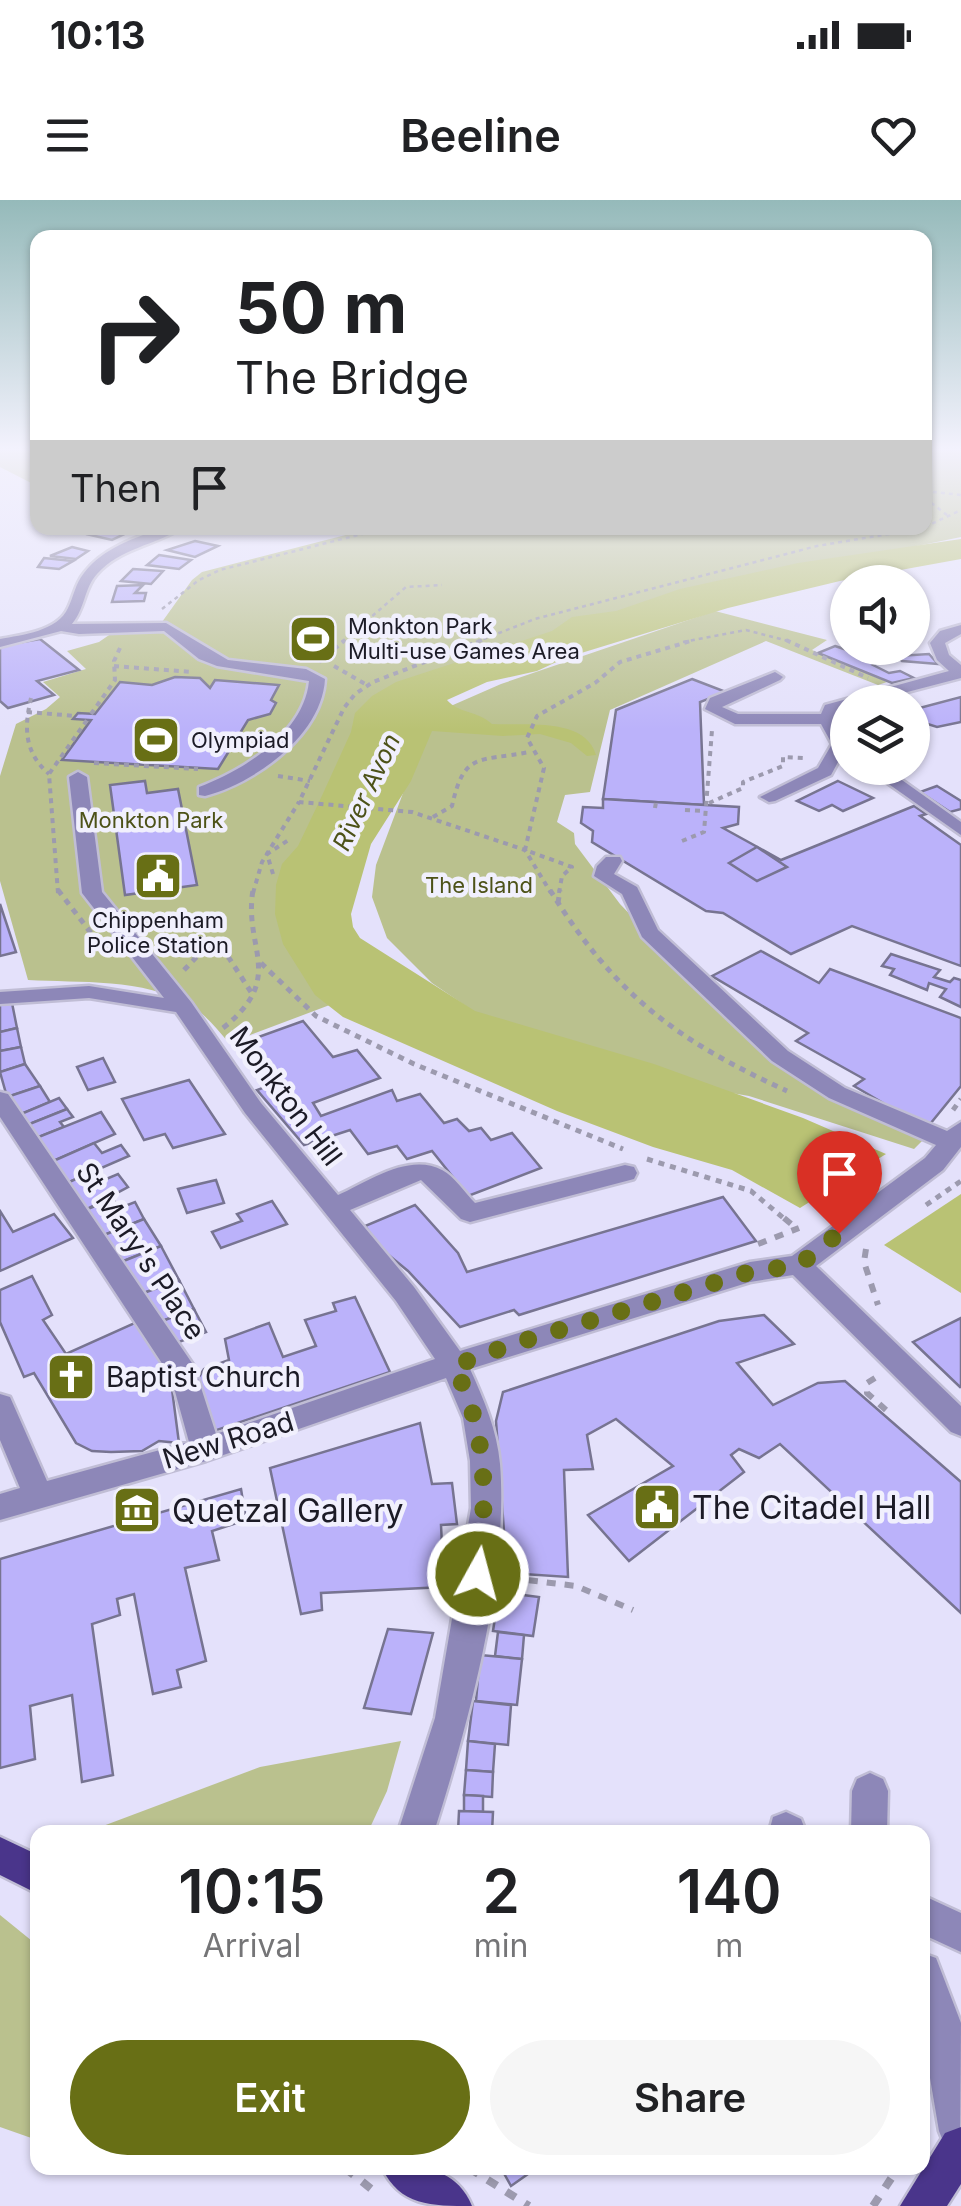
<!DOCTYPE html>
<html lang="en">
<head>
<meta charset="utf-8">
<style>
	:root { --surface:#fff; --page:#f6f6f6; --text:#202124; --muted:#757577; --accent:#686f15 }
	body { margin:0; font-family:Inter,sans-serif; background:var(--page); color:var(--text); height:100vh; display:flex; flex-direction:column; font-size:38px; white-space:nowrap }
	* { box-sizing:border-box; margin:0 }
	p { font-size:32px; color:var(--muted) }
	.icon { flex:none; width:55px; height:55px; fill:none; stroke:currentColor; stroke-width:2; stroke-linecap:round; stroke-linejoin:round }
	.map { position:relative; flex:1; overflow:hidden }
	.details { position:absolute; left:30px; top:1625px; width:900px; height:350px; display:flex; flex-direction:column; background:var(--surface); border-radius:20px; box-shadow:0 2px 8px #0004 }
	.details>* { flex:none }
	.guide { position:absolute; left:30px; top:30px; width:902px; height:305px; border-radius:20px; box-shadow:0 2px 8px #0004; background:#fff; color:var(--text); overflow:hidden }
	.controls { position:absolute; left:830px; top:365px; display:grid; gap:20px }
	.controls a { display:grid; place-items:center; width:100px; height:100px; border-radius:50%; background:var(--surface); box-shadow:0 2px 8px #0004; font-size:50px }
	.pin { position:absolute; display:grid; place-items:center; width:85px; height:85px; color:#fff; margin:-102px -42px; border-radius:50% 50% 50% 0; rotate:-45deg; box-shadow:0 0 10px #0007 }
	.pin .icon { rotate:45deg }
	.me { position:absolute; width:110px; margin:-55px; rotate:7deg; stroke-linejoin:round; filter:drop-shadow(0 0 8px #0008) }
	.turn { display:flex; align-items:center; gap:35px; height:210px; padding:0 40px; font-size:45px }
	.turn .icon { width:130px; height:130px; stroke-width:2.5 }
	.turn b { display:block; font-size:70px; line-height:85px }
	.then { display:flex; align-items:center; height:95px; padding:0 40px; background:#0003; gap:20px; font-size:38px }
	.eta { display:flex; justify-content:space-evenly; align-items:center; height:170px; text-align:center }
	.eta b { font-size:60px; font-weight:600; line-height:70px }
	.cta { display:flex; gap:20px; margin-top:auto; padding:20px 40px }
	.cta a { flex:1; height:115px; border-radius:60px; background:var(--accent); color:#fff; font-size:40px; font-weight:600; line-height:115px; text-align:center }
	.cta a+a { background:var(--page); color:var(--text) }
	.status { display:flex; justify-content:space-between; align-items:center; height:70px; padding:0 50px; background:var(--surface); direction:ltr }
	.status svg { height:28px; fill:currentColor }
	header { display:flex; justify-content:space-between; align-items:center; height:130px; padding:0 40px; background:var(--surface); font-size:45px; font-weight:600 }
	.map>svg:first-child { display:block }
</style>
</head>
<body>
<div class="status"><b>10:13</b><svg viewBox="0 0 49 12"><path d="M0 12V9h3v3zM5 12V6h3v6zM10 12V3h3v9zM15 12V0h3v12zM26 1h20v11H26zM47 4h2v5h-2z"/></svg></div>
<header><svg class="icon" aria-label="menu" viewBox="0 0 24 24"><path d="M4 6h16M4 12h16M4 18h16"/></svg>Beeline<svg class="icon" aria-label="heart" viewBox="0 0 24 24"><path d="M12 20l-8-8c-3-5 5-10 8-4 3-6 11-1 8 4z"/></svg></header>
<div class="map">
<svg width="961" height="2006" viewBox="0 0 961 2006">
	<rect width="100%" height="100%" fill="#e4e1fb"/>
	<g fill="#bac18e">
		<path d="M 0,249 L 37,249 L 37,286 L 0,267 Z"/>
		<path d="M 925,249 L 961,249 L 961,337 L 663,398 L 375,495 L 335,803 L 229,843 C 217,829 205,814 190,805 C 144,778 79,783 28,780 L 0,681 L 0,576 L 16,524 L 46,509 L 60,497 L 43,482 L 86,469 L 67,451 L 99,442 L 112,433 L 162,422 L 192,380 L 202,372 L 373,328 L 925,328 Z"/>
		<path d="M 715,411 L 827,440 L 812,450 L 887,482 L 878,485 L 766,441 L 610,510 L 590,592 L 565,595 L 557,622 L 574,633 L 575,644 L 620,704 L 762,852 L 813,887 L 925,938 L 914,949 L 749,896 L 697,887 L 494,825 L 432,783 L 387,738 L 372,697 L 376,665 L 429,524 L 453,505 L 501,484 Z"/>
		<path d="M 401,1541 L 387,1591 L 368,1632 L 87,1632 L 260,1567 Z"/>
		<path d="M 0,1715 L 37,1745 L 37,1940 L 0,1927 Z"/>
	</g>
	<g fill="#b9c274">
		<path d="M 961,339 L 961,359 L 840,381 L 728,408 L 565,458 L 537,471 L 487,482 L 447,500 C 458,513 478,511 492,524 C 522,526 585,516 596,555 L 587,556 L 571,543 L 540,534 L 503,536 L 432,531 L 411,581 L 371,644 L 351,714 L 353,727 L 360,738 L 475,811 L 654,864 L 803,918 L 886,954 L 800,1008 L 732,970 L 653,947 L 557,911 L 343,817 L 315,795 L 283,744 L 275,714 L 276,685 L 282,664 L 298,646 L 320,600 L 351,532 L 355,513 L 372,496 L 396,482 L 552,431 L 572,417 L 616,411 L 680,389 L 798,363 Z"/>
		<path d="M 961,994 L 961,1093 L 884,1045 Z"/>
	</g>
	<g fill="#bbb2fa" stroke="#777491" stroke-width="2.5">
		<path d="M 112,328 L 129,332 L 112,340 L 86,334 Z"/>
		<path d="M 195,341 L 218,346 L 195,357 L 167,350 Z"/>
		<path d="M 72,347 L 88,351 L 76,359 L 50,356 Z"/>
		<path d="M 159,355 L 191,360 L 179,369 L 147,365 Z"/>
		<path d="M 44,358 L 73,361 L 59,369 L 38,367 Z"/>
		<path d="M 133,369 L 163,371 L 151,384 L 121,381 Z"/>
		<path d="M 143,385 L 135,393 L 146,393 L 144,401 L 112,402 L 117,386 Z"/>
		<path d="M 40,439 L 79,470 L 37,481 L 54,495 L 8,508 L 0,501 L 0,446 Z"/>
		<path d="M 835,446 L 880,461 L 873,465 L 889,473 L 900,471 L 914,478 L 892,483 L 818,453 Z"/>
		<path d="M 929,454 L 938,464 L 902,461 L 897,456 Z"/>
		<path d="M 175,477 L 200,478 L 210,488 L 215,480 L 279,485 L 271,500 L 276,503 L 270,514 L 248,520 L 218,569 L 62,560 L 91,520 L 73,519 L 78,513 L 95,514 L 120,482 L 152,485 Z"/>
		<path d="M 692,479 L 726,492 L 700,502 L 704,605 L 603,599 L 616,510 Z"/>
		<path d="M 961,497 L 961,522 L 937,527 L 912,519 L 912,510 Z"/>
		<path d="M 145,581 L 147,593 L 178,589 L 197,685 L 125,695 L 110,585 Z"/>
		<path d="M 838,581 L 873,598 L 843,611 L 832,605 L 819,611 L 797,601 Z"/>
		<path d="M 937,586 L 961,601 L 961,609 L 950,612 L 920,592 Z"/>
		<path d="M 603,599 L 739,607 L 738,624 L 723,628 L 781,660 L 914,606 L 926,614 L 920,616 L 961,645 L 961,766 L 852,726 L 791,754 L 723,713 L 706,711 L 592,642 L 593,631 L 581,623 L 583,607 L 603,608 Z"/>
		<path d="M 757,647 L 787,667 L 757,681 L 729,663 Z"/>
		<path d="M 0,704 L 16,752 L 0,756 Z"/>
		<path d="M 761,751 L 819,783 L 830,769 L 961,818 L 961,886 L 926,929 L 880,909 L 883,903 L 854,886 L 864,879 L 796,841 L 808,833 L 712,776 Z"/>
		<path d="M 891,754 L 940,770 L 934,777 L 950,782 L 954,778 L 961,780 L 961,807 L 940,797 L 946,789 L 929,783 L 927,790 L 890,775 L 894,769 L 882,766 Z"/>
		<path d="M 12,803 L 17,828 L 0,832 L 0,805 Z"/>
		<path d="M 303,821 L 333,857 L 357,850 L 380,878 L 313,903 L 321,916 L 392,890 L 397,901 L 420,894 L 444,923 L 457,919 L 469,931 L 481,928 L 491,940 L 512,933 L 541,968 L 468,996 L 432,951 L 407,959 L 397,946 L 368,954 L 350,930 L 304,945 L 257,890 L 282,881 L 269,865 L 259,868 L 239,844 Z"/>
		<path d="M 17,828 L 21,847 L 0,851 L 0,832 Z"/>
		<path d="M 21,847 L 25,864 L 0,872 L 0,851 Z"/>
		<path d="M 103,858 L 115,882 L 88,890 L 77,867 Z"/>
		<path d="M 25,864 L 40,886 L 7,897 L 0,872 Z"/>
		<path d="M 189,880 L 225,934 L 173,948 L 165,934 L 144,940 L 122,899 Z"/>
		<path d="M 40,886 L 50,902 L 21,914 L 7,897 Z"/>
		<path d="M 59,898 L 67,909 L 27,925 L 21,914 Z"/>
		<path d="M 67,909 L 73,917 L 60,922 L 64,927 L 36,938 L 27,925 Z"/>
		<path d="M 101,912 L 115,934 L 51,962 L 36,938 Z"/>
		<path d="M 94,943 L 102,953 L 121,945 L 129,956 L 67,983 L 51,962 Z"/>
		<path d="M 96,970 L 104,980 L 118,974 L 128,987 L 85,1010 L 67,983 Z"/>
		<path d="M 216,980 L 224,1003 L 187,1013 L 178,989 Z"/>
		<path d="M 723,997 L 756,1041 L 519,1115 L 514,1110 L 460,1127 L 408,1071 L 380,1048 L 365,1026 L 415,1005 L 458,1053 L 467,1072 Z"/>
		<path d="M 113,999 L 120,1008 L 135,1002 L 144,1019 L 104,1035 L 85,1010 Z"/>
		<path d="M 272,1001 L 287,1024 L 221,1048 L 212,1032 L 242,1021 L 237,1014 Z"/>
		<path d="M 0,1011 L 13,1032 L 54,1014 L 73,1038 L 0,1071 Z"/>
		<path d="M 144,1019 L 161,1046 L 121,1062 L 104,1035 Z"/>
		<path d="M 161,1046 L 179,1080 L 141,1094 L 121,1062 Z"/>
		<path d="M 32,1076 L 52,1115 L 43,1120 L 66,1154 L 139,1121 L 170,1174 L 179,1243 L 159,1241 L 142,1251 L 111,1252 L 92,1251 L 76,1243 L 34,1173 L 24,1177 L 0,1122 L 0,1090 Z"/>
		<path d="M 179,1080 L 194,1109 L 157,1123 L 141,1094 Z"/>
		<path d="M 355,1097 L 390,1172 L 211,1232 L 193,1186 L 204,1169 L 229,1160 L 225,1139 L 269,1123 L 283,1157 L 316,1146 L 305,1120 L 336,1111 L 333,1103 Z"/>
		<path d="M 194,1109 L 206,1132 L 168,1146 L 157,1123 Z"/>
		<path d="M 764,1115 L 794,1144 L 737,1163 L 773,1205 L 818,1183 L 845,1181 L 961,1282 L 961,1413 L 780,1244 L 759,1258 L 739,1249 L 731,1255 L 744,1272 L 629,1361 L 588,1315 L 673,1266 L 616,1219 L 587,1235 L 593,1269 L 564,1270 L 568,1377 L 507,1373 L 496,1221 L 503,1192 L 719,1121 Z"/>
		<path d="M 961,1118 L 961,1186 L 960,1187 L 913,1142 Z"/>
		<path d="M 420,1223 L 432,1284 L 452,1283 L 457,1324 L 441,1325 L 444,1387 L 321,1393 L 322,1410 L 301,1414 L 270,1268 Z"/>
		<path d="M 241,1289 L 246,1320 L 212,1331 L 219,1360 L 185,1368 L 206,1461 L 177,1470 L 181,1487 L 153,1494 L 134,1394 L 117,1399 L 120,1415 L 92,1424 L 113,1575 L 82,1582 L 72,1495 L 30,1506 L 35,1559 L 0,1568 L 0,1359 Z"/>
		<path d="M 499,1392 L 539,1397 L 533,1436 L 493,1431 Z"/>
		<path d="M 388,1429 L 433,1433 L 411,1514 L 364,1508 Z"/>
		<path d="M 498,1432 L 524,1435 L 522,1459 L 495,1456 Z"/>
		<path d="M 480,1455 L 522,1459 L 517,1505 L 476,1501 Z"/>
		<path d="M 473,1501 L 511,1505 L 508,1545 L 468,1541 Z"/>
		<path d="M 468,1541 L 495,1544 L 493,1572 L 466,1570 Z"/>
		<path d="M 466,1570 L 493,1572 L 492,1597 L 464,1595 Z"/>
		<path d="M 464,1595 L 483,1596 L 483,1612 L 464,1611 Z"/>
		<path d="M 459,1611 L 493,1612 L 492,1632 L 458,1632 Z"/>
		<path d="M 501,1968 L 535,1968 L 535,1969 L 511,1986 Z"/>
	</g>
	<g fill="none" stroke-linecap="round" stroke-linejoin="round">
		<g stroke="#c0bdd5" stroke-width="5">
			<g id="minor">
				<path d="M 164,328 L 182,328 C 156,345 120,348 97,374 C 84,388 85,409 72,424 L 166,423 L 228,460 L 306,469 L 325,479 C 322,535 255,583 205,596 L 199,595 L 199,587 C 244,570 304,533 309,481 L 217,466 L 199,459 L 164,431 L 79,434 L 61,431 L 0,447 L 0,439 C 22,435 58,431 68,408 C 74,396 75,384 84,373 C 103,348 136,337 164,328 Z"/>
				<path d="M 961,425 L 961,434 L 945,443 L 949,455 L 961,465 L 961,478 L 869,502 L 848,502 L 848,508 L 838,511 L 835,519 L 848,541 L 848,554 L 843,553 L 831,575 L 775,601 L 769,602 L 760,597 L 818,568 L 832,544 L 821,524 L 735,524 L 705,509 L 710,498 L 775,472 L 783,477 L 780,480 L 722,507 L 738,514 L 821,514 L 825,505 L 949,471 L 937,460 L 930,443 L 940,431 Z"/>
				<path d="M 866,568 L 885,568 L 961,622 L 961,635 Z"/>
				<path d="M 78,572 L 87,577 L 102,692 L 191,802 L 261,903 L 338,995 C 367,982 409,952 442,970 C 454,976 465,993 475,1003 L 625,965 L 634,967 L 637,973 L 634,979 L 470,1022 L 461,1019 L 421,980 L 350,1010 L 414,1087 L 460,1151 L 750,1062 L 792,1056 L 925,958 L 936,945 L 829,898 L 772,861 L 642,737 L 622,694 L 594,676 L 597,666 L 606,657 L 620,657 L 622,661 L 614,674 L 637,687 L 658,730 L 788,851 L 845,888 L 947,931 L 961,922 L 961,947 L 943,970 L 816,1066 L 961,1206 L 961,1236 L 951,1232 L 793,1075 L 750,1082 L 470,1169 C 484,1200 497,1230 500,1264 C 509,1377 468,1525 434,1632 L 398,1632 L 435,1518 L 471,1308 L 470,1261 L 463,1218 L 446,1178 L 206,1261 L 0,1320 L 0,1294 L 20,1288 L 0,1240 L 0,1194 L 10,1197 L 47,1281 L 189,1242 L 171,1177 L 0,917 L 0,892 L 8,894 L 194,1166 L 216,1234 L 435,1159 L 396,1101 L 245,913 L 176,812 L 89,798 L 0,804 L 0,792 L 89,786 L 164,798 L 82,693 L 69,577 Z"/>
				<path d="M 870,1573 L 883,1579 L 888,1591 L 887,1632 L 851,1632 L 852,1591 L 857,1579 Z"/>
				<path d="M 786,1612 L 801,1619 L 806,1632 L 769,1632 L 773,1617 Z"/>
				<path d="M 922,1695 L 961,1713 L 961,1752 L 922,1734 Z"/>
				<path d="M 922,1753 L 936,1758 L 961,1823 L 960,1952 L 945,1946 L 939,1931 L 922,1831 Z"/>
			</g>
		</g>
		<g stroke="#c0bdd5" stroke-width="5">
			<g id="major">
				<path d="M 0,1637 L 38,1655 L 38,1694 L 0,1675 Z"/>
				<path d="M 961,1927 L 961,1984 L 947,2006 L 900,2006 L 945,1933 Z"/>
				<path d="M 382,1968 C 420,1966 455,1966 472,2006 C 431,2006 400,2006 382,1968 Z"/>
			</g>
		</g>
		<g stroke="#9c9aae" stroke-width="2.5" stroke-dasharray="4 4" stroke-linecap="butt">
			<path d="M 925,291 L 961,295"/>
			<path d="M 925,298 L 947,315"/>
			<path d="M 925,327 L 961,310"/>
			<path d="M 162,409 L 199,380 L 220,370 L 386,328"/>
			<path d="M 342,442 L 406,387 L 442,385"/>
			<path d="M 476,442 L 535,419 L 817,346 L 925,328"/>
			<path d="M 683,442 L 746,430 L 792,442"/>
		</g>
		<g stroke="#9c9aae" stroke-width="4" stroke-dasharray="5 5" stroke-linecap="butt">
			<path d="M 482,440 L 373,482 L 355,494 L 344,508 L 299,602 L 412,612 L 525,650 L 551,693"/>
			<path d="M 786,440 L 868,478"/>
			<path d="M 319,462 L 345,440"/>
			<path d="M 114,466 L 192,472"/>
			<path d="M 334,466 L 367,485"/>
			<path d="M 31,498 C 24,528 24,552 49,574"/>
			<path d="M 27,512 L 76,516"/>
			<path d="M 91,514 L 115,480 L 114,461 L 120,448"/>
			<path d="M 94,563 L 198,569"/>
			<path d="M 278,576 L 310,581"/>
			<path d="M 709,603 L 743,588 L 743,582 L 783,566 L 783,557 L 803,558"/>
			<path d="M 655,608 L 656,602"/>
			<path d="M 685,610 L 705,611"/>
			<path d="M 433,617 L 452,606 C 464,551 479,562 529,552"/>
			<path d="M 682,641 L 704,632 L 712,530"/>
			<path d="M 273,674 L 267,654 L 290,639"/>
			<path d="M 58,693 L 49,574 L 87,520"/>
			<path d="M 253,693 L 262,662 L 299,602"/>
			<path d="M 559,693 L 562,676 L 572,667 L 525,650 L 544,568 L 527,538 L 537,516 L 595,483 L 620,462 L 694,440"/>
		</g>
		<g stroke="#9c9aae" stroke-width="5" stroke-dasharray="6 6" stroke-linecap="butt">
			<path d="M 58,690 L 94,737"/>
			<path d="M 550,690 C 615,795 676,840 787,891"/>
			<path d="M 558,703 L 560,690"/>
			<path d="M 261,763 L 316,816 L 414,864 L 623,949"/>
			<path d="M 184,770 L 210,743 L 229,758 L 251,792"/>
			<path d="M 223,828 C 287,777 243,749 253,690"/>
			<path d="M 953,910 L 961,899"/>
			<path d="M 647,959 L 751,991 L 787,1021"/>
			<path d="M 926,1005 L 961,981"/>
		</g>
		<g stroke="#9c9aae" stroke-width="6" stroke-dasharray="9 9" stroke-linecap="butt">
			<path d="M 784,1018 L 796,1028"/>
			<path d="M 758,1044 L 799,1028"/>
			<path d="M 866,1049 L 864,1062 L 878,1105"/>
			<path d="M 875,1178 L 867,1183 L 867,1193 L 887,1211 L 883,1213"/>
			<path d="M 511,1378 L 576,1386 L 633,1410"/>
		</g>
		<g stroke="#9c9aae" stroke-width="8" stroke-dasharray="11 11" stroke-linecap="butt">
			<path d="M 345,1968 L 379,1995"/>
			<path d="M 469,1968 L 529,2006"/>
			<path d="M 873,2006 L 898,1968"/>
		</g>
		<use href="#minor" fill="#8d87b8" fill-rule="evenodd"/>
		<use href="#major" fill="#4a358b" fill-rule="evenodd"/>
	</g>
	<linearGradient id="sky" x2="0" y2="1"><stop stop-color="#95baba"/><stop offset="0.47" stop-color="#f3f2fd"/><stop offset="1" stop-color="#f3f2fd" stop-opacity="0"/></linearGradient>
	<rect width="961" height="530" fill="url(#sky)"/>
	<g fill="none" stroke-linecap="round" stroke-linejoin="round">
		<path stroke="#686f15" stroke-width="18" stroke-dasharray="0 32.4" d="M 478,1374 C 487,1299 489,1235 454,1166 L 510,1145 L 750,1072 L 799,1065 L 839,1033"/>
	</g>
	<defs>
		<g id="stadium-square" transform="scale(2.5)"><rect x="-9" y="-9" width="18" height="18" rx="4" fill="#686f15" stroke="#f1f0fd"/><path d="M0-5a6.5 5 0 1 0 0 10a6.5 5 0 1 0 0-10ZM-3.5-1.8h7v3.6h-7Z" fill="#fff"/></g>
		<g id="civic-square" transform="scale(2.5)"><rect x="-9" y="-9" width="18" height="18" rx="4" fill="#686f15" stroke="#f1f0fd"/><path d="M-.6-6.5H3V-4.5H.6V-3L4-1V1h2V6H-6V1h2V-1L-.6-3ZM-1.2 2.5V6h2.4V2.5Z" fill="#fff"/></g>
		<g id="church-square" transform="scale(2.5)"><rect x="-9" y="-9" width="18" height="18" rx="4" fill="#686f15" stroke="#f1f0fd"/><path d="M-1.2-6h2.4v3.5h3.3v2.4h-3.3V6h-2.4V-.1h-3.3v-2.4h3.3Z" fill="#fff"/></g>
		<g id="museum-square" transform="scale(2.5)"><rect x="-9" y="-9" width="18" height="18" rx="4" fill="#686f15" stroke="#f1f0fd"/><path d="M0-6L6-3V-2H-6V-3ZM-5-1h2V3h-2ZM-1-1h2V3h-2ZM3-1h2V3H3ZM-6 4H6V6H-6Z" fill="#fff"/></g>
	</defs>
	<g fill-rule="evenodd">
		<use href="#stadium-square" x="313" y="439"/>
		<use href="#stadium-square" x="156" y="540"/>
		<use href="#civic-square" x="158" y="676"/>
		<use href="#church-square" x="71" y="1177"/>
		<use href="#civic-square" x="657" y="1307"/>
		<use href="#museum-square" x="137" y="1310"/>
	</g>
	<g text-anchor="middle" dominant-baseline="central" stroke-width="9" stroke-linejoin="round" paint-order="stroke">
		<g font-size="22" fill="#1c1b26" stroke="#f1f0fd" text-anchor="start">
			<text x="348" y="426">Monkton Park<tspan x="348" dy="25">Multi-use Games Area</tspan></text>
			<text x="191" y="540">Olympiad</text>
			<text x="158" y="720" text-anchor="middle">Chippenham<tspan x="158" dy="25">Police Station</tspan></text>
		</g>
		<g font-size="22" fill="#4d5218" stroke="#f1f0fd">
			<text x="151" y="620">Monkton Park</text>
			<text x="479" y="685">The Island</text>
		</g>
		<g font-size="25" font-style="italic" fill="#4d5218" stroke="#f1f0fd">
			<text transform="translate(366 592) rotate(-65)">River Avon</text>
		</g>
		<g font-size="28" fill="#1c1b26" stroke="#f1f0fd">
			<text transform="translate(286 896) rotate(53)">Monkton Hill</text>
			<text transform="translate(141 1051) rotate(56)">St Mary's Place</text>
			<text transform="translate(228 1240) rotate(-17)">New Road</text>
		</g>
		<g font-size="28" fill="#1c1b26" stroke="#f1f0fd" text-anchor="start">
			<text x="106" y="1177">Baptist Church</text>
		</g>
		<g font-size="32" fill="#1c1b26" stroke="#f1f0fd" text-anchor="start">
			<text x="692" y="1307">The Citadel Hall</text>
			<text x="172" y="1310">Quetzal Gallery</text>
		</g>
	</g>
</svg>
<div class="controls">
<a><svg class="icon" aria-label="sound" viewBox="0 0 24 24"><path d="M4 9h4l5-4v14l-5-4H4zM17 9q2 3 0 6"/></svg></a>
<a><svg class="icon" aria-label="layers" viewBox="0 0 24 24"><path d="M12 4l9 5-9 5-9-5zM3 14l9 5 9-5"/></svg></a>
</div>
<div class="pin" style="left:839px;top:1033px;background:#d93025"><svg class="icon" aria-label="arrive" viewBox="0 0 24 24"><path d="M6 21V4h12l-3 4 3 4H6"/></svg></div>
<svg class="me" style="left:478px;top:1374px" viewBox="-20 -20 40 40"><circle r="17" fill="#686f15" stroke="#fff" stroke-width="3"/><path d="M0-11L8 9 0 5-8 9z" fill="#fff"/></svg>
<div class="guide">
<div class="turn"><svg class="icon" aria-label="right" viewBox="0 0 24 24"><path d="M7 20v-9h11M14 6l5 5-5 5"/></svg><div><b>50 m</b>The Bridge</div></div>
<div class="then">Then<svg class="icon" aria-label="arrive" viewBox="0 0 24 24"><path d="M6 21V4h12l-3 4 3 4H6"/></svg></div>
</div>
<section class="details">
<div class="eta">
<div><b>10:15</b><p>Arrival</p></div>
<div><b>2</b><p>min</p></div>
<div><b>140</b><p>m</p></div>
</div>
<div class="cta"><a>Exit</a><a>Share</a></div>
</section>
</div>
</body>
</html>
